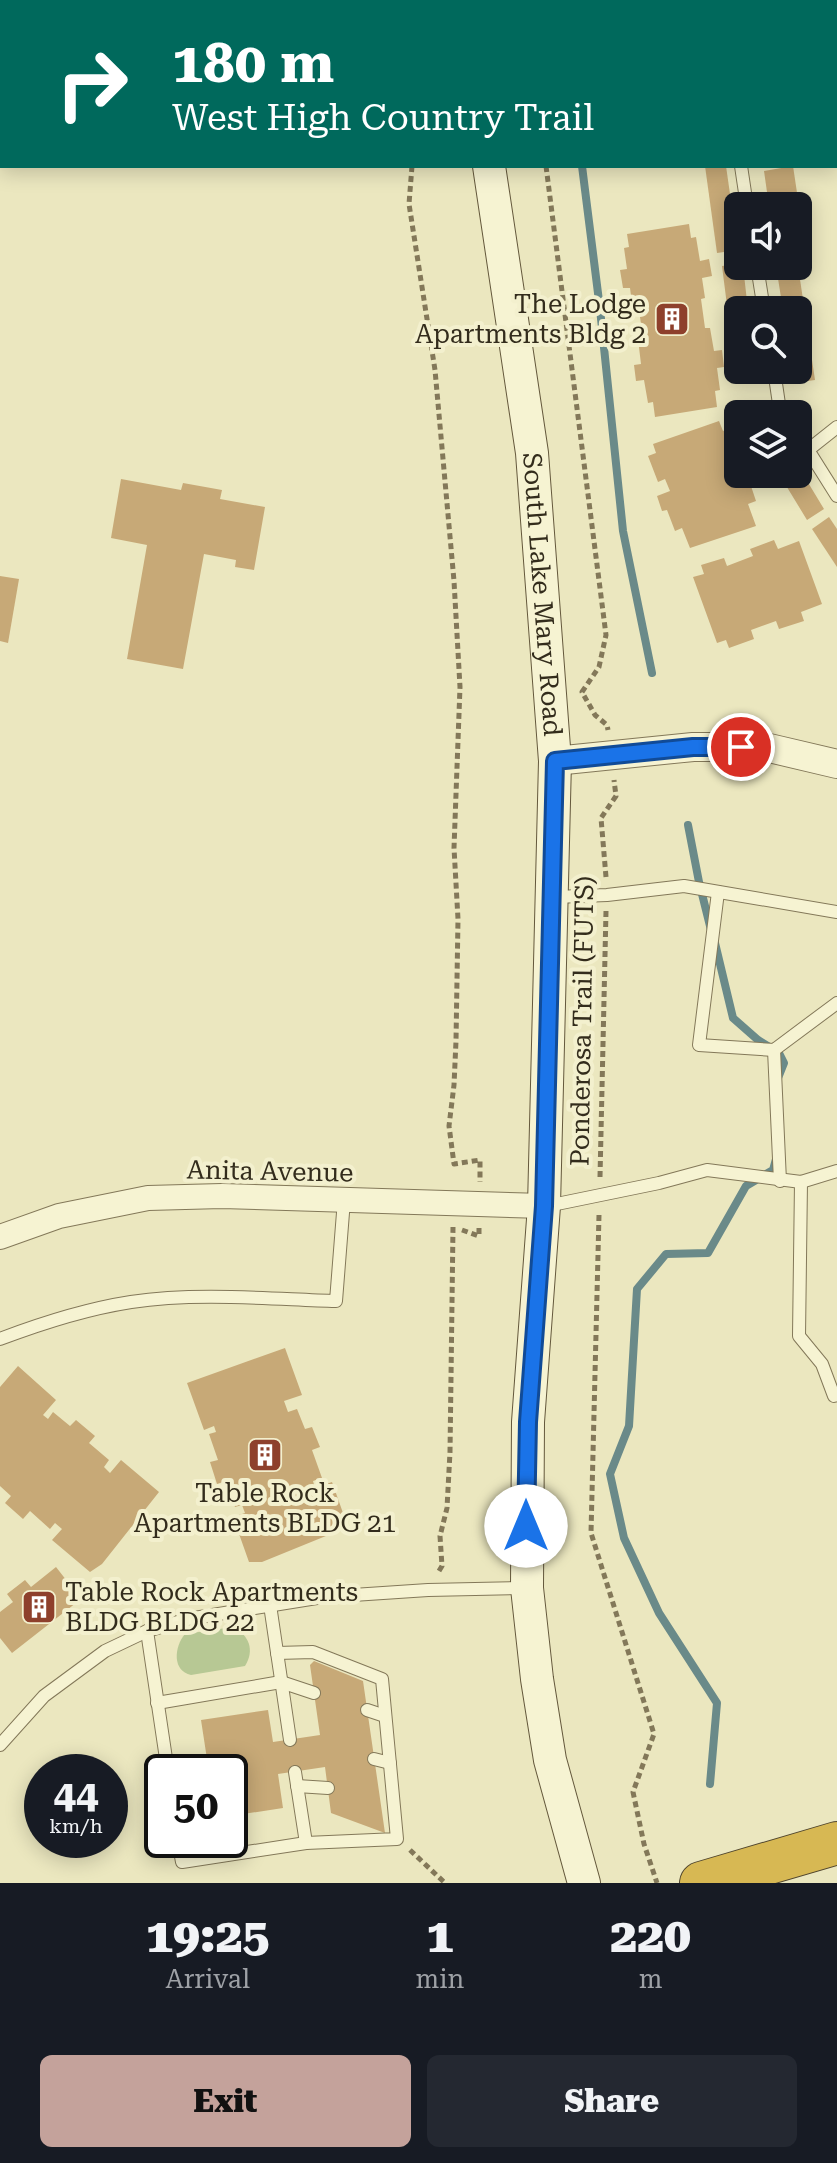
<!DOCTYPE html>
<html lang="en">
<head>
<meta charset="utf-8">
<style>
	:root { --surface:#171b24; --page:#242831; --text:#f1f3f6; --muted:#9ea1a6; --accent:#c4a29b }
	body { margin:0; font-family:"Roboto Serif",serif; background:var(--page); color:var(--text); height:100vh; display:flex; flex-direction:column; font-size:30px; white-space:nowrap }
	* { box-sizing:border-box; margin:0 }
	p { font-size:26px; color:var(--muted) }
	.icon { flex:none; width:44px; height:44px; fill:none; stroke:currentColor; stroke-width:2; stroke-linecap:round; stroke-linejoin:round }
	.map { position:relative; height:1883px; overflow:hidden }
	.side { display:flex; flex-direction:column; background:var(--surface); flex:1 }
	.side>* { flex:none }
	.top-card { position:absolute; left:0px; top:0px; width:838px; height:168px; box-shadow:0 4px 20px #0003; background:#00695c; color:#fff; overflow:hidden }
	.tools { position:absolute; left:724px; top:192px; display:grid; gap:16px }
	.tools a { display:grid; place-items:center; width:88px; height:88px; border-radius:12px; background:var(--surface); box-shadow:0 4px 20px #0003; font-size:40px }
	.speed { position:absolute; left:24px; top:1754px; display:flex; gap:16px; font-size:40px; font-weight:700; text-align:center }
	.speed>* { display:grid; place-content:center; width:104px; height:104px; border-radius:50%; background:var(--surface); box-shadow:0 4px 20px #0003; line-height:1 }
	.speed small { font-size:20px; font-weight:400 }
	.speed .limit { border:4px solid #111; border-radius:12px; background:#fff; color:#111 }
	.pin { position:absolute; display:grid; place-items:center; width:68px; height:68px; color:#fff; margin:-34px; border:4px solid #fff; border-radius:50%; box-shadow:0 2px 8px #0007 }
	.me { position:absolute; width:88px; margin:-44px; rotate:0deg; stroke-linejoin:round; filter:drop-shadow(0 0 6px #0008) }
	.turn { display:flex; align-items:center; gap:28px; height:168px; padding:0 40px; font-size:36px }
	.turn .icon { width:104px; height:104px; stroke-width:2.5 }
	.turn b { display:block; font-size:56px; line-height:68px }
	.eta { display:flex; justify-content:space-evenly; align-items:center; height:136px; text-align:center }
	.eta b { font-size:48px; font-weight:800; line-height:56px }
	.button { display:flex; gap:16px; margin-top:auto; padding:16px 40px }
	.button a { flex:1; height:92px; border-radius:12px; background:var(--accent); color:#111; font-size:32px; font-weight:800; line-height:92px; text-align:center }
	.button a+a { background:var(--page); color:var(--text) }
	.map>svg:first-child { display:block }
</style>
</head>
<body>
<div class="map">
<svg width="837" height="1883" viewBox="0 0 837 1883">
	<rect width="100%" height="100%" fill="#ebe7bf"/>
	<path fill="#b7c894" d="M 233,1627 C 249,1635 255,1650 245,1666 L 191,1675 C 172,1671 174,1647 185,1634 Z"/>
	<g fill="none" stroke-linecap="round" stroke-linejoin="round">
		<g stroke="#6a8a89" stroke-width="8">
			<path d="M 556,0 L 556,2"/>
			<path d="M 582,166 L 600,309 L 623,531 L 652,673"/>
			<path d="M 688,825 L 699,882 L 711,930"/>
			<path d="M 715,943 L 733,1018 L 758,1040 L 779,1053 L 784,1063 L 778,1078"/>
			<path d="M 710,1784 L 717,1703 L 659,1613 L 624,1538 L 610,1474 L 629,1426 L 637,1289 L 666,1254 L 708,1253 L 746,1186 L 773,1170 L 776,1159"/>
		</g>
	</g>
	<g fill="#c7a977">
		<path d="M 705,166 L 726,166 L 738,250 L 717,253 Z"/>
		<path d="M 793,166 L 799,206 L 769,206 L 764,171 Z"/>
		<path d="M 800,209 L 806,249 L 798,250 L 798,210 Z"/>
		<path d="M 689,224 L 691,238 L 696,237 L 700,261 L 709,259 L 712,276 L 702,278 L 705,298 L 701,299 L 705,328 L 710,328 L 714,351 L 722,350 L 724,367 L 717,368 L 720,390 L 715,391 L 717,407 L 655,417 L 653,402 L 648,403 L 644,380 L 636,381 L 634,365 L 641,364 L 638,339 L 643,338 L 639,310 L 633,311 L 630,288 L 623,288 L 620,270 L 627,269 L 624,248 L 629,247 L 627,234 Z"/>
		<path d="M 738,264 L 738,266 L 743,266 L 748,310 L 738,310 L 738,336 L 731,337 L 722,266 Z"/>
		<path d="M 776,266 L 798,266 L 815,380 L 794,383 L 792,370 L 798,370 L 798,310 L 783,310 Z"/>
		<path d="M 719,421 L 723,431 L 730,428 L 738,450 L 731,454 L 735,468 L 738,467 L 738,474 L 756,474 L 758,479 L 750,483 L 756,501 L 748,504 L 756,526 L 690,548 L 682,528 L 675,531 L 667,510 L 662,511 L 657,496 L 670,491 L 665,479 L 658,482 L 648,456 L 656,453 L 653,444 Z"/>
		<path d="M 798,466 L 824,509 L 807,520 L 779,474 L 798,474 Z"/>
		<path d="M 121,479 L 181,490 L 183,483 L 222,490 L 220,499 L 265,507 L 254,570 L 235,567 L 236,560 L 204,554 L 183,669 L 127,659 L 147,545 L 111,538 Z"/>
		<path d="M 829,517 L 837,529 L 837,567 L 812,529 Z"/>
		<path d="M 774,540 L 778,549 L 799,541 L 822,604 L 801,612 L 804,621 L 779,629 L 776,621 L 751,630 L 754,639 L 729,648 L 726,640 L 717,643 L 693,577 L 704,574 L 701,565 L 724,558 L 727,566 L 753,556 L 750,549 Z"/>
		<path d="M 0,576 L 19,579 L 8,643 L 0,641 Z"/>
		<path d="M 285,1348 L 302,1395 L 284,1401 L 288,1412 L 297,1409 L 305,1429 L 312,1427 L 320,1447 L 312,1450 L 322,1478 L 313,1481 L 315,1488 L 332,1482 L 348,1527 L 262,1562 L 249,1562 L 233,1517 L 245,1513 L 242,1505 L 235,1507 L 226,1481 L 217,1484 L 210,1462 L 218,1460 L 209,1434 L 216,1432 L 214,1426 L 204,1430 L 187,1383 Z"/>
		<path d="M 18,1366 L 56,1400 L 43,1415 L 48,1419 L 53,1412 L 70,1426 L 76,1420 L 95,1436 L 89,1443 L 109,1460 L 104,1467 L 110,1473 L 121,1460 L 159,1492 L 102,1564 L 90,1572 L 52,1540 L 62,1529 L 55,1523 L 50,1529 L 30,1511 L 23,1519 L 5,1503 L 11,1496 L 0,1486 L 0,1387 Z"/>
		<path d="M 56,1567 L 81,1599 L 12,1653 L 0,1638 L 0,1612 L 13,1602 L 7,1594 L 25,1580 L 31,1587 Z"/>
		<path d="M 314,1661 L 363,1681 L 385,1833 L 331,1813 L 325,1767 L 278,1774 L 283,1808 L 230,1816 L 230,1772 L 209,1772 L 201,1720 L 268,1710 L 273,1742 L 320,1735 L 310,1665 Z"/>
	</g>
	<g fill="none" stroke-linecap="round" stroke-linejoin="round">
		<g stroke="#837859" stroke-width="14">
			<g id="service">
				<path d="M 836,0 L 837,4"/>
				<path d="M 836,96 L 837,96"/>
				<path d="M 741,166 L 747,206"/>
				<path d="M 757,266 L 764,310"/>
				<path d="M 774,370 L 779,404 L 785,414"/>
				<path d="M 798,434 L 837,496"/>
				<path d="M 808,450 L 837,427"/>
				<path d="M 718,892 L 699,1045 L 774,1050 L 837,1003"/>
				<path d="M 555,897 L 607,895 L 684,886 L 837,912"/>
				<path d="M 774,1050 L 780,1181"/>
				<path d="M 801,1182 L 799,1336 L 822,1364 L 834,1396"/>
				<path d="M 547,1206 L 659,1183 L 707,1170 L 801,1182 L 837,1171"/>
				<path d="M 0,1339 C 42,1323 86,1309 131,1302 C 197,1292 270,1299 336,1301 L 344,1200"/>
				<path d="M 270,1605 L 290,1740"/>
				<path d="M 147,1631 L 168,1772"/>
				<path d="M 157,1703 L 281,1682 L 314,1693"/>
				<path d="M 367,1710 L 385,1716"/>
				<path d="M 0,1745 L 44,1696 L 105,1651 L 147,1631 L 188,1619 L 323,1597 L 428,1590 L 524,1588"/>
				<path d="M 374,1759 L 390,1763"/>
				<path d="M 295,1772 L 306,1843"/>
				<path d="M 297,1786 L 328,1788"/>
				<path d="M 178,1840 L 182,1862 L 306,1843 L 397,1839 L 382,1679 L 313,1652 L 277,1653"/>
			</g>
		</g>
		<g stroke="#837859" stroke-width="26">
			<path id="minor" d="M 0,1237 L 59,1216 L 148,1198 L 222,1196 L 544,1206"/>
		</g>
		<g stroke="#837859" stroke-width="30">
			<path id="tertiary" d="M 555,761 L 693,747 L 765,747 L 837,764"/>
		</g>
		<g stroke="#64583c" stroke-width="34">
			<g id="secondary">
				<path d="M 448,0 L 449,2"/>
				<path id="s1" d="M 489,166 L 532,453 L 555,761 L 544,1206 L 528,1422 L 527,1588 L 537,1679 L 550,1760 L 584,1883"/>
			</g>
		</g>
		<g stroke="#50452d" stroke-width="44">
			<path id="motorway" d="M 701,1883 L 837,1843"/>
		</g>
		<g stroke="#837859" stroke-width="5" stroke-dasharray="6 4" stroke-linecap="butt">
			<path d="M 367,0 L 367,2"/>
			<path d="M 507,0 L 507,2"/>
			<path d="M 412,166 L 409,204 L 435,370 L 454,581 L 460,687 L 454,848 L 458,919 L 456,1041 L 454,1085 L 449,1126 L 454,1164 L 480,1160 L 480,1182"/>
			<path d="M 546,166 L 606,635 L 599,667 L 582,692 L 595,715 L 607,725 L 608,730"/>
			<path d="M 606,877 L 601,818 L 616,796 L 614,780"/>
			<path d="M 600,1177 L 606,911"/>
			<path d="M 599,1215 L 591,1533 L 654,1734 L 633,1792 L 644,1844 L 657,1883"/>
			<path d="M 462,1230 L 479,1236 L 479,1228"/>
			<path d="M 439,1571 L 442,1566 L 440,1536 L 447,1508 L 450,1452 L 453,1227"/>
			<path d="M 410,1850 L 445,1883"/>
		</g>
		<use href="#service" stroke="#f6f3d2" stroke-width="12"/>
		<use href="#minor" stroke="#f6f3d2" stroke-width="24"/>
		<use href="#tertiary" stroke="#f6f3d2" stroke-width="28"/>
		<use href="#secondary" stroke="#f6f3d2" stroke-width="32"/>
		<use href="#motorway" stroke="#d7b853" stroke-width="42"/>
	</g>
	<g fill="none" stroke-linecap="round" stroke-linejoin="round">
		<g stroke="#114b97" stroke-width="20">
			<path id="route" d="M 526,1526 L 528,1422 L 544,1206 L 555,761 L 693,747 L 741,747"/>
		</g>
		<use href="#route" stroke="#1a73e8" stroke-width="14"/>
	</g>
	<defs>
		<g id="building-square" transform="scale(1.8)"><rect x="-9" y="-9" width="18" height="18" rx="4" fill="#8e402c" stroke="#f3f0ce"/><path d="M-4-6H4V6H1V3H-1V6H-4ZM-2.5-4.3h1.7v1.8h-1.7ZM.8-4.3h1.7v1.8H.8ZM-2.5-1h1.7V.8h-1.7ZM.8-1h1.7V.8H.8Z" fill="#fff"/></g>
	</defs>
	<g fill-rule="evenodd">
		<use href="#building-square" x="672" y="319"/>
		<use href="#building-square" x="265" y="1455"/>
		<use href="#building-square" x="39" y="1607"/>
	</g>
	<g text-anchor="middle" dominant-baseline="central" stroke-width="8" stroke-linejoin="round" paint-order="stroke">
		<g font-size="26" fill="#332c1c" stroke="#f3f0ce" text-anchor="end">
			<text x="646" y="304">The Lodge<tspan x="646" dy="30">Apartments Bldg 2</tspan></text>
			<text x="265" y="1493" text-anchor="middle">Table Rock<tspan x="265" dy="30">Apartments BLDG 21</tspan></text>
			<text x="65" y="1592" text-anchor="start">Table Rock Apartments<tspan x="65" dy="30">BLDG BLDG 22</tspan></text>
		</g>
		<g font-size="26" fill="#332c1c" stroke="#f3f0ce">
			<text stroke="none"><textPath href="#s1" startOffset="432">South Lake Mary Road</textPath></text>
			<text transform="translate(582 1021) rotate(-89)">Ponderosa Trail (FUTS)</text>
			<text transform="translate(270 1171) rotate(1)">Anita Avenue</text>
		</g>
	</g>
</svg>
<div class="tools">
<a><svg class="icon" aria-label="sound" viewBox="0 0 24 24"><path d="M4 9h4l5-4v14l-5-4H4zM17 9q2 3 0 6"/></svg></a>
<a><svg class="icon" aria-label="search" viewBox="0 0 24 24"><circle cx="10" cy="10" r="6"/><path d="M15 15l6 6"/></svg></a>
<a><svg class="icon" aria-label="layers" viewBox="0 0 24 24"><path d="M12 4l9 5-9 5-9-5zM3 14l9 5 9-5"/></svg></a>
</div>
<div class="speed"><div>44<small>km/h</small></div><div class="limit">50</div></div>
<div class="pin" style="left:741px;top:747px;background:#d93025"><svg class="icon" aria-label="arrive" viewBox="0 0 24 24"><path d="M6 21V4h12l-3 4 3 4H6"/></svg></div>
<svg class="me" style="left:526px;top:1526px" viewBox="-20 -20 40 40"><circle r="19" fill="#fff"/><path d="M0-13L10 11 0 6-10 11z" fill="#1a73e8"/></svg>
<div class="top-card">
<div class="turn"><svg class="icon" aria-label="right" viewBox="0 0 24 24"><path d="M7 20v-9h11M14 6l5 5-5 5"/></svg><div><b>180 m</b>West High Country Trail</div></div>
</div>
</div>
<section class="side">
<div class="eta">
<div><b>19:25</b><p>Arrival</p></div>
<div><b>1</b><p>min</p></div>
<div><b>220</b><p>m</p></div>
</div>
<div class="button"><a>Exit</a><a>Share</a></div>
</section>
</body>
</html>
